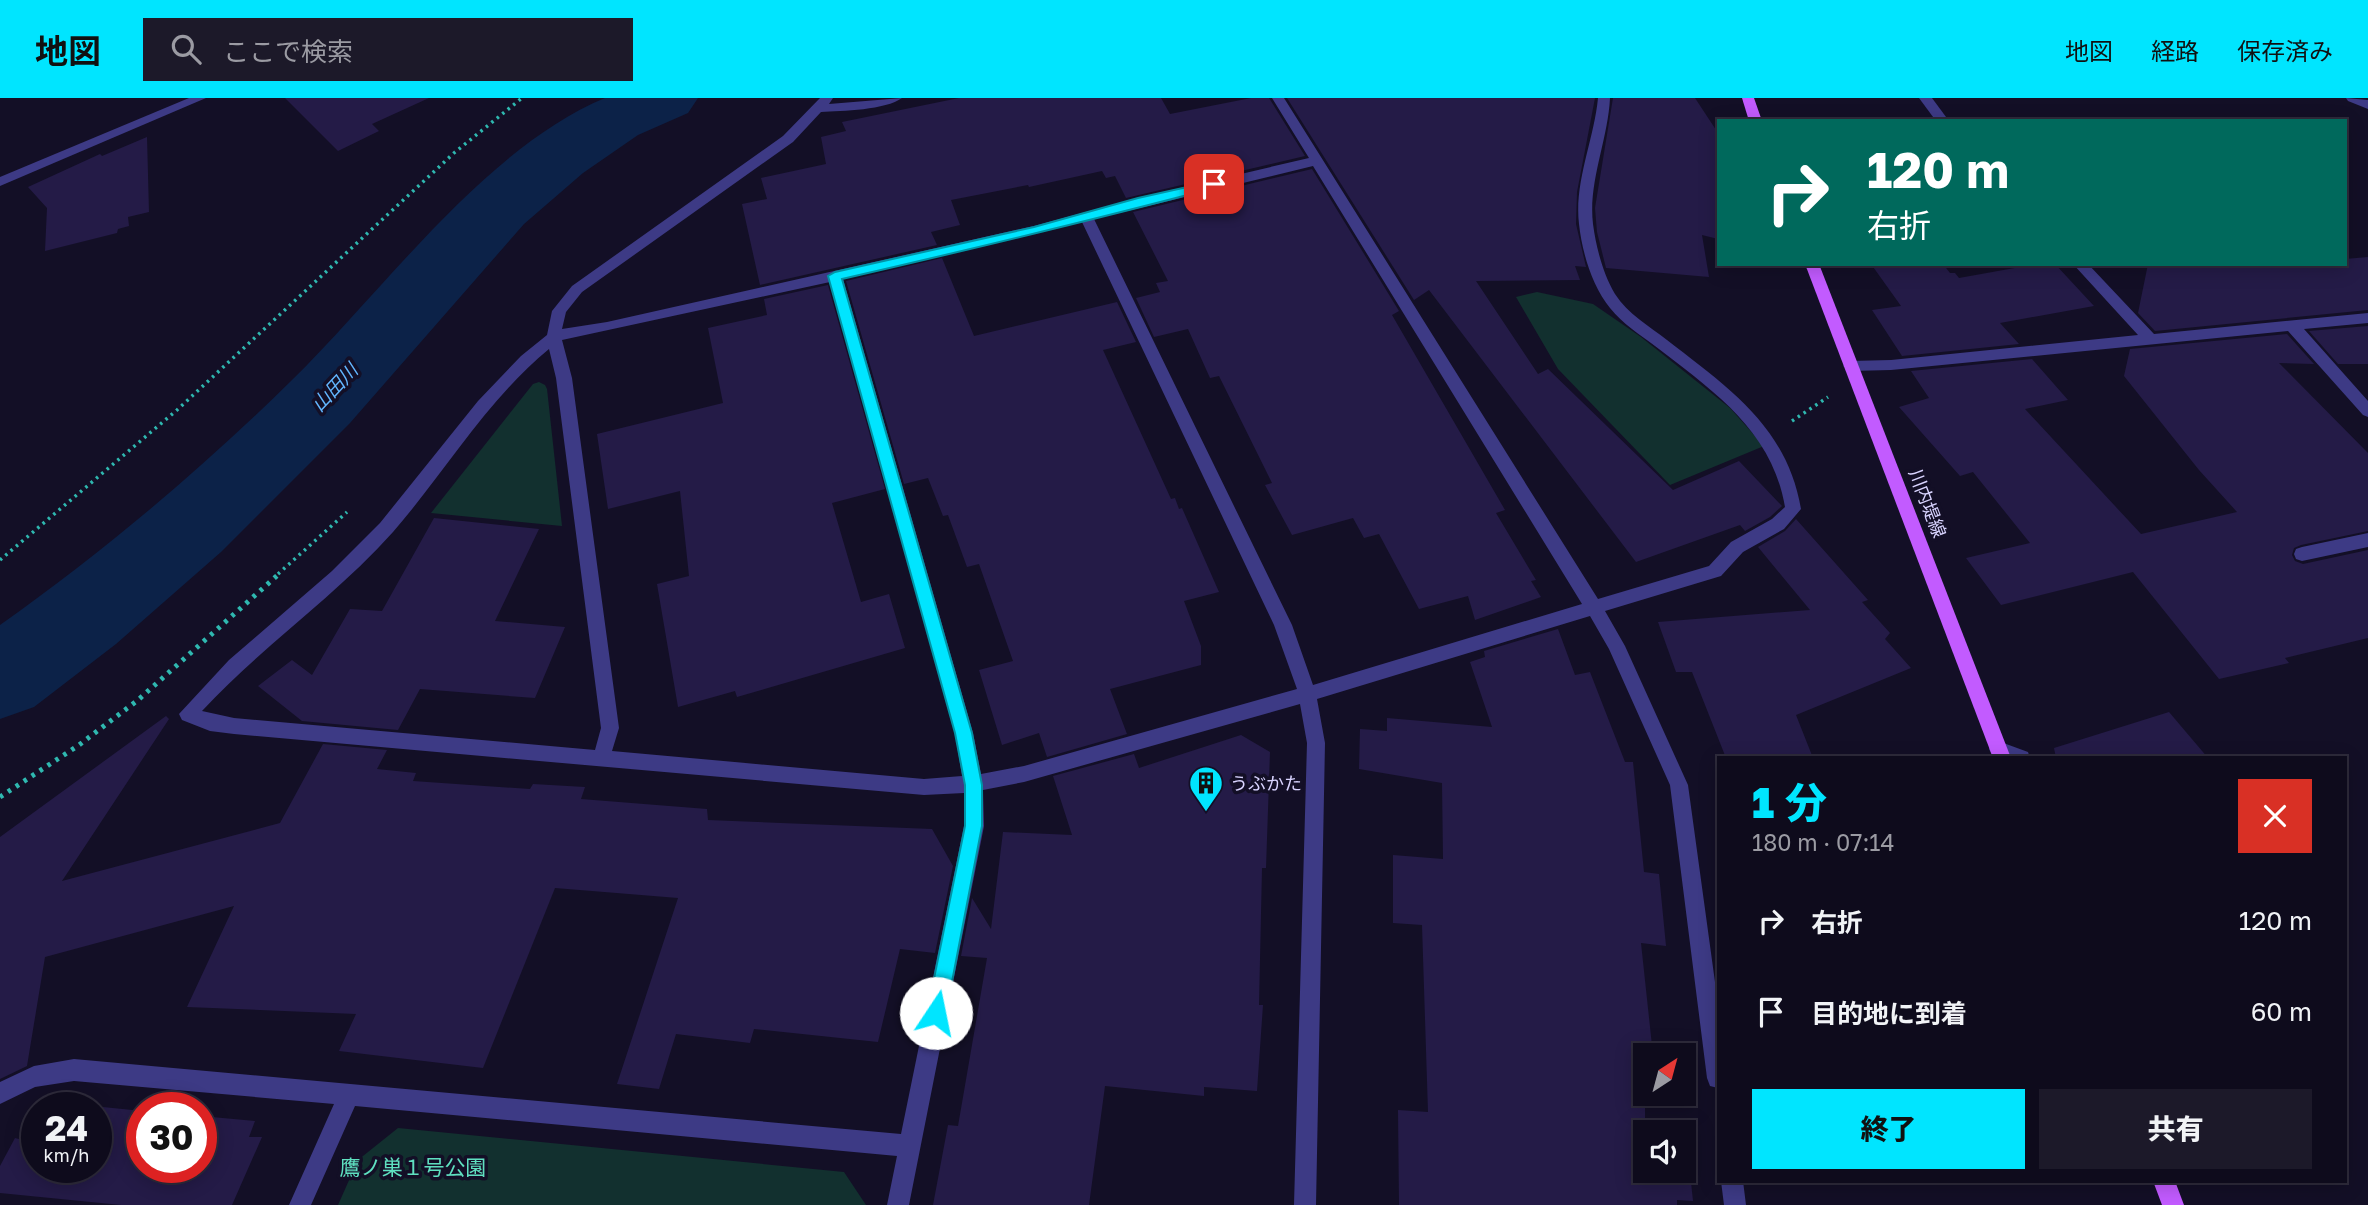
<!DOCTYPE html>
<html lang="ja">
<head>
<meta charset="utf-8">
<style>
	:root { --surface:#0e0b1c; --page:#1c1929; --text:#f1f3f6; --muted:#9b9ba3; --line:#2e2b3b; --accent:#00e5ff }
	body { margin:0; font-family:"Golos Text","Noto Sans JP",sans-serif; background:var(--page); color:var(--text); height:100vh; display:flex; flex-direction:column; font-size:26px; white-space:nowrap }
	* { box-sizing:border-box; margin:0 }
	p { font-size:23px; color:var(--muted) }
	.icon { flex:none; width:38px; height:38px; fill:none; stroke:currentColor; stroke-width:2; stroke-linecap:round; stroke-linejoin:round }
	.map { position:relative; flex:1; overflow:hidden }
	.details { position:absolute; left:1717px; top:658px; width:630px; height:427px; display:flex; flex-direction:column; background:var(--surface); border-radius:0px; box-shadow:0 4px 18px #0003,0 0 0 2px var(--line) }
	.details>* { flex:none }
	.banner { position:absolute; left:1717px; top:21px; width:630px; height:147px; border-radius:0px; box-shadow:0 4px 18px #0003,0 0 0 2px var(--line); background:#00695c; color:#fff; overflow:hidden }
	.needle { width:46px; rotate:36deg }
	.controls { position:absolute; left:1633px; top:945px; display:grid; gap:14px }
	.controls a { display:grid; place-items:center; width:63px; height:63px; border-radius:0px; background:var(--surface); box-shadow:0 4px 18px #0003,0 0 0 2px var(--line); font-size:35px }
	.speed { position:absolute; left:21px; top:994px; display:flex; gap:14px; font-size:35px; font-weight:700; text-align:center }
	.speed>* { display:grid; place-content:center; width:91px; height:91px; border-radius:50%; background:var(--surface); box-shadow:0 4px 18px #0003,0 0 0 2px var(--line); line-height:1 }
	.speed small { font-size:18px; font-weight:400 }
	.speed .limit { border:10px solid #d22; background:#fff; color:#111 }
	.pin { position:absolute; display:grid; place-items:center; width:60px; height:60px; color:#fff; margin:-30px; border-radius:14px; box-shadow:0 4px 10px #0006 }
	.me { position:absolute; width:77px; margin:-38px; rotate:11deg; stroke-linejoin:round; filter:drop-shadow(0 0 5px #0008) }
	.turn { display:flex; align-items:center; gap:24px; height:147px; padding:0 35px; font-size:32px }
	.turn .icon { width:91px; height:91px; stroke-width:2.5 }
	.turn b { display:block; font-size:49px; line-height:60px }
	.round { display:grid; place-items:center; flex:none; width:74px; height:74px; border-radius:0px; background:var(--page) }
	.headline { display:flex; align-items:center; justify-content:space-between; height:119px; padding:0 35px }
	h1 { font-size:42px; font-weight:800; line-height:52px; color:var(--accent) }
	.cta { display:flex; gap:14px; margin-top:auto; padding:14px 35px }
	.cta a { flex:1; height:80px; border-radius:0px; background:var(--accent); color:#111; font-size:28px; font-weight:800; line-height:80px; text-align:center }
	.cta a+a { background:var(--page); color:var(--text) }
	ul { padding:0; list-style:none }
	li { display:flex; align-items:center; gap:21px; height:91px; padding:0 35px }
	li div { flex:1 }
	li b { display:block; font-size:26px }
	li em { font-style:normal }
	header { display:flex; align-items:center; gap:42px; box-sizing:border-box; height:98px; padding:0 35px; background:var(--accent); color:#111 }
	header strong { font-size:33px }
	nav { display:flex; gap:38px; margin-inline-start:auto; font-size:24px }
	.search { width:490px; height:63px; background:var(--page); display:flex; align-items:center; gap:18px; box-sizing:border-box; padding:0 24px; border-radius:0px; color:var(--muted); font-size:26px }
	.map>svg:first-child { display:block }
</style>
</head>
<body>
<header>
<strong>地図</strong>
<div class="search"><svg class="icon" aria-label="search" viewBox="0 0 24 24"><circle cx="10" cy="10" r="6"/><path d="M15 15l6 6"/></svg>ここで検索</div>
<nav><a>地図</a><a>経路</a><a>保存済み</a></nav>
</header>
<div class="map">
<svg width="2368" height="1107" viewBox="0 0 2368 1107">
	<rect width="100%" height="100%" fill="#130f26"/>
	<g fill="#12302f">
		<path d="M 1537,194 L 1593,206 L 1641,239 L 1730,310 L 1764,348 L 1670,387 L 1558,271 L 1516,199 Z"/>
		<path d="M 539,284 L 545,287 L 547,291 L 562,428 L 431,415 L 533,286 Z"/>
		<path d="M 398,1030 L 844,1074 L 866,1107 L 338,1107 L 358,1062 Z"/>
	</g>
	<g fill="none" stroke-linecap="round" stroke-linejoin="round">
		<path fill="#0c2248" fill-rule="evenodd" d="M 605,0 L 698,0 L 688,15 L 638,37 L 583,75 L 524,126 L 350,325 L 221,454 L 116,546 L 34,609 L 0,621 L 0,527 C 103,454 202,371 292,282 C 384,192 485,50 605,0 Z"/>
	</g>
	<g fill="#241b47">
		<path d="M 285,0 L 429,0 L 372,26 L 379,33 L 338,53 Z"/>
		<path d="M 959,0 L 1161,0 L 1170,16 L 1251,0 L 1269,0 L 1305,58 L 1126,100 L 1115,78 L 1106,80 L 1102,73 L 1029,89 L 1028,87 L 951,102 L 960,127 L 931,134 L 937,147 L 760,187 L 742,106 L 767,101 L 761,80 L 826,66 L 821,39 L 846,33 L 842,24 Z"/>
		<path d="M 1287,0 L 1595,0 L 1577,94 L 1576,126 L 1586,169 L 1575,168 L 1580,182 L 1476,183 L 1538,276 L 1548,271 L 1673,392 L 1739,363 L 1782,408 L 1770,419 L 1745,433 L 1740,427 L 1636,464 L 1429,192 L 1414,202 Z"/>
		<path d="M 1613,0 L 1695,0 L 1718,35 L 1718,141 L 1702,137 L 1709,179 L 1606,170 L 1597,134 L 1595,110 Z"/>
		<path d="M 147,39 L 149,114 L 128,119 L 129,128 L 118,131 L 117,135 L 45,153 L 47,110 L 28,89 L 100,56 L 102,58 Z"/>
		<path d="M 1312,71 L 1399,213 L 1392,217 L 1505,412 L 1496,415 L 1536,482 L 1531,483 L 1541,499 L 1475,522 L 1468,498 L 1419,511 L 1379,436 L 1364,440 L 1353,420 L 1292,437 L 1265,387 L 1272,385 L 1219,278 L 1210,280 L 1188,231 L 1154,239 L 1136,200 L 1160,194 L 1156,185 L 1168,183 L 1133,114 Z"/>
		<path d="M 2368,159 L 2368,212 L 2155,233 L 2138,215 L 2148,166 L 2345,166 L 2345,161 Z"/>
		<path d="M 942,160 L 974,238 L 1117,204 L 1136,244 L 1103,252 L 1171,401 L 1175,400 L 1179,411 L 1182,410 L 1219,494 L 1184,503 L 1201,548 L 1201,567 L 1110,591 L 1127,636 L 1047,659 L 1039,635 L 1002,647 L 979,572 L 1013,563 L 979,466 L 967,469 L 948,417 L 943,418 L 928,380 L 904,386 L 846,183 Z"/>
		<path d="M 1871,166 L 1943,166 L 1950,175 L 1955,175 L 1959,180 L 2037,166 L 2055,166 L 2094,208 L 2000,225 L 2019,246 L 1902,258 L 1872,212 L 1901,208 Z"/>
		<path d="M 828,187 L 885,391 L 832,405 L 861,504 L 889,496 L 905,550 L 737,599 L 735,593 L 678,609 L 657,486 L 689,478 L 680,393 L 608,411 L 597,336 L 723,305 L 708,230 L 767,217 L 764,201 Z"/>
		<path d="M 2368,228 L 2368,266 L 2338,266 L 2309,233 Z"/>
		<path d="M 2287,236 L 2314,266 L 2279,265 L 2368,355 L 2368,433 L 2301,447 L 2294,450 L 2292,457 L 2295,463 L 2303,466 L 2368,452 L 2368,540 L 2285,560 L 2289,565 L 2219,581 L 2133,474 L 2001,507 L 1966,460 L 2030,445 L 1973,374 L 1960,378 L 1899,309 L 1929,300 L 1911,273 L 2032,261 L 2068,302 L 2025,311 L 2141,436 L 2237,414 L 2199,372 L 2124,278 L 2130,251 Z"/>
		<path d="M 434,420 L 539,431 L 495,523 L 565,529 L 535,600 L 420,591 L 398,632 L 302,623 L 258,588 L 292,562 L 312,577 L 350,511 L 382,513 Z"/>
		<path d="M 1796,421 L 1868,502 L 1862,504 L 1890,535 L 1885,541 L 1911,570 L 1796,617 L 1813,660 L 1726,660 L 1692,574 L 1676,574 L 1658,524 L 1810,512 L 1758,449 L 1785,433 Z"/>
		<path d="M 1558,531 L 1575,577 L 1590,574 L 1625,664 L 1633,664 L 1644,774 L 1659,776 L 1666,848 L 1641,845 L 1653,957 L 1645,957 L 1645,1032 L 1661,1034 L 1645,1034 L 1645,1073 L 1684,1073 L 1684,1037 L 1686,1037 L 1693,1103 L 1677,1102 L 1677,1107 L 1399,1107 L 1398,1012 L 1428,1014 L 1422,827 L 1393,825 L 1393,757 L 1443,761 L 1442,685 L 1359,671 L 1360,631 L 1387,633 L 1387,620 L 1492,629 L 1470,564 L 1485,559 L 1484,553 Z"/>
		<path d="M 2169,614 L 2208,660 L 2056,660 L 2054,650 Z"/>
		<path d="M 166,618 L 169,621 L 62,783 L 280,725 L 323,646 L 387,652 L 377,671 L 416,675 L 413,683 L 530,691 L 533,686 L 585,689 L 581,701 L 707,711 L 708,722 L 932,731 L 953,768 L 935,855 L 900,851 L 878,944 L 754,931 L 750,945 L 676,936 L 659,991 L 617,986 L 678,800 L 555,790 L 483,970 L 339,953 L 356,916 L 187,909 L 234,808 L 45,859 L 27,968 L 0,981 L 0,739 Z"/>
		<path d="M 1241,637 L 1270,654 L 1266,770 L 1262,770 L 1259,907 L 1263,907 L 1257,993 L 1204,989 L 1204,998 L 1105,988 L 1089,1107 L 933,1107 L 948,1027 L 958,1028 L 987,860 L 961,858 L 972,800 L 991,831 L 1003,734 L 1072,737 L 1053,678 L 1134,656 L 1139,670 Z"/>
		<path d="M 44,1003 L 142,1013 L 142,1069 L 201,1069 L 201,1018 L 255,1023 L 249,1039 L 262,1039 L 232,1107 L 121,1107 L 0,1095 L 0,1068 L 15,1040 L 23,1042 L 37,1016 L 37,1069 L 96,1069 L 96,1010 L 40,1010 Z"/>
	</g>
	<g fill="none" stroke-linecap="round" stroke-linejoin="round">
		<g stroke="#2fb8b0" stroke-width="3.5" stroke-dasharray="2.5 4.5" stroke-linecap="butt">
			<path d="M 1792,323 L 1828,299"/>
			<path d="M 0,462 L 177,312 L 454,55 L 522,0"/>
			<path d="M 278,476 L 347,414"/>
		</g>
		<path stroke="#2fb8b0" stroke-width="5" stroke-dasharray="3.5 6" stroke-linecap="butt" d="M 0,699 L 79,647 L 138,602 L 280,475"/>
		<g fill="#3d3a85" fill-rule="evenodd">
			<path d="M 189,0 L 206,0 L 0,88 L 0,79 Z"/>
			<path d="M 820,0 L 833,0 L 829,6 L 902,0 C 886,12 842,13 821,14 L 793,44 L 582,194 L 566,214 L 562,231 L 607,224 L 1034,128 L 1138,100 L 1309,60 L 1272,0 L 1284,0 L 1598,501 L 1709,468 L 1731,444 L 1772,421 L 1785,409 C 1772,332 1713,293 1655,248 C 1639,236 1623,226 1610,210 C 1592,188 1582,154 1579,126 C 1574,84 1594,42 1598,0 L 1610,0 C 1608,42 1588,84 1593,126 C 1596,149 1603,176 1615,196 C 1628,216 1649,228 1667,242 C 1729,290 1787,329 1801,411 L 1784,431 L 1743,454 L 1721,478 L 1605,513 L 1625,548 L 1688,687 L 1718,906 L 1718,990 L 1710,988 L 1707,980 L 1670,687 L 1609,551 L 1590,518 L 1317,601 L 1325,645 L 1316,1107 L 1294,1107 L 1307,645 L 1300,606 L 1024,684 L 983,692 L 984,728 L 909,1107 L 887,1107 L 897,1058 L 355,1008 L 311,1107 L 289,1107 L 334,1006 L 74,983 L 35,989 L 0,1006 L 0,984 L 34,968 L 74,961 L 901,1036 L 964,728 L 964,695 L 924,697 L 234,636 L 210,633 L 182,622 L 179,616 L 229,562 L 332,473 L 380,425 L 478,303 L 521,258 L 547,237 L 552,213 L 572,188 L 783,38 ZM 1313,68 L 1582,506 L 1313,587 L 1292,527 L 1094,121 ZM 1082,124 L 1274,527 L 1297,591 L 1024,668 L 981,676 L 973,635 L 843,181 ZM 830,184 L 955,635 L 962,678 L 924,681 L 612,653 L 619,630 L 572,280 L 562,242 ZM 549,251 L 556,280 L 601,630 L 595,652 L 234,620 L 202,613 C 261,549 335,499 393,434 C 446,373 486,303 549,251 Z"/>
			<path d="M 1919,0 L 1932,0 L 1949,23 L 1936,23 Z"/>
			<path d="M 2346,0 L 2368,2 L 2368,11 L 2348,3 Z"/>
			<path d="M 2073,166 L 2088,166 L 2154,236 L 2368,215 L 2368,225 L 2304,231 L 2368,303 L 2368,319 L 2363,317 L 2288,233 L 1891,272 L 1851,273 L 1843,268 L 1851,263 L 1891,262 L 2138,237 Z"/>
			<path d="M 2368,435 L 2368,449 L 2302,463 L 2296,461 L 2294,456 L 2296,451 L 2302,449 Z"/>
			<path d="M 1998,643 L 2028,654 L 2030,660 L 1999,660 L 1992,657 L 1989,651 L 1992,645 Z"/>
			<path d="M 1721,1083 L 1743,1083 L 1746,1107 L 1724,1107 Z"/>
		</g>
		<g fill="#c25bff" fill-rule="evenodd">
			<path d="M 1742,0 L 1754,0 L 1762,23 L 1749,23 Z"/>
			<path d="M 1805,166 L 1819,166 L 2011,660 L 1993,660 Z"/>
			<path d="M 2153,1083 L 2175,1083 L 2184,1107 L 2162,1107 Z"/>
		</g>
	</g>
	<path fill="#00e5ff" stroke="#0095a6" stroke-width="2" d="M 1214,83 L 1220,86 L 1218,89 C 1093,122 968,152 842,181 L 972,635 L 982,687 L 982,728 L 946,915 L 943,921 L 936,924 L 930,921 L 927,915 L 965,728 L 965,687 L 955,635 L 828,178 L 835,174 L 1034,129 L 1138,100 Z"/>
	<defs>
		<g id="building-pin" transform="scale(1.75)"><path d="M0 17L-7.5 6A9.5 9.5 0 1 1 7.5 6Z" fill="#00e5ff" stroke="#130f26"/><path d="M-4-6H4V6H1V3H-1V6H-4ZM-2.5-4.3h1.7v1.8h-1.7ZM.8-4.3h1.7v1.8H.8ZM-2.5-1h1.7V.8h-1.7ZM.8-1h1.7V.8H.8Z" fill="#111"/></g>
	</defs>
	<g fill-rule="evenodd">
		<use href="#building-pin" x="1206" y="685"/>
	</g>
	<g text-anchor="middle" dominant-baseline="central" stroke-width="7" stroke-linejoin="round" paint-order="stroke">
		<g font-size="18" fill="#d9d4ff" stroke="#130f26">
			<text transform="translate(1928 405) rotate(69)">川内堤線</text>
		</g>
		<g font-size="18" fill="#d9d4ff" stroke="#130f26" text-anchor="start">
			<text x="1230" y="685">うぶかた</text>
		</g>
		<g font-size="19" font-style="italic" fill="#62b6ff" stroke="#130f26">
			<text transform="translate(334 289) rotate(-47)">山田川</text>
		</g>
		<g font-size="21" fill="#5fe0c0" stroke="#130f26">
			<text x="413" y="1069">鷹ノ巣１号公園</text>
		</g>
	</g>
</svg>
<div class="controls">
<a><svg class="needle" viewBox="-14 -14 28 28"><path d="M0-13l5 13h-10z" fill="#e53935"/><path d="M0 13l5-13h-10z" fill="#9b9ba3"/></svg></a>
<a><svg class="icon" aria-label="sound" viewBox="0 0 24 24"><path d="M4 9h4l5-4v14l-5-4H4zM17 9q2 3 0 6"/></svg></a>
</div>
<div class="speed"><div>24<small>km/h</small></div><div class="limit">30</div></div>
<div class="pin" style="left:1214px;top:86px;background:#d93025"><svg class="icon" aria-label="arrive" viewBox="0 0 24 24"><path d="M6 21V4h12l-3 4 3 4H6"/></svg></div>
<svg class="me" style="left:936px;top:915px" viewBox="-20 -20 40 40"><circle r="19" fill="#fff"/><path d="M0-13L10 11 0 6-10 11z" fill="#00e5ff"/></svg>
<div class="banner">
<div class="turn"><svg class="icon" aria-label="right" viewBox="0 0 24 24"><path d="M7 20v-9h11M14 6l5 5-5 5"/></svg><div><b>120 m</b>右折</div></div>
</div>
<section class="details">
<div class="headline"><div><h1>1 分</h1><p>180 m · 07:14</p></div><a class="round" style="background:#d93025;color:#fff"><svg class="icon" aria-label="close" viewBox="0 0 24 24"><path d="M6 6l12 12M18 6L6 18"/></svg></a></div>
<ul>
<li><svg class="icon" aria-label="right" viewBox="0 0 24 24"><path d="M7 20v-9h11M14 6l5 5-5 5"/></svg><div><b>右折</b></div><em>120 m</em></li>
<li><svg class="icon" aria-label="arrive" viewBox="0 0 24 24"><path d="M6 21V4h12l-3 4 3 4H6"/></svg><div><b>目的地に到着</b></div><em>60 m</em></li>
</ul>
<div class="cta"><a>終了</a><a>共有</a></div>
</section>
</div>
</body>
</html>
